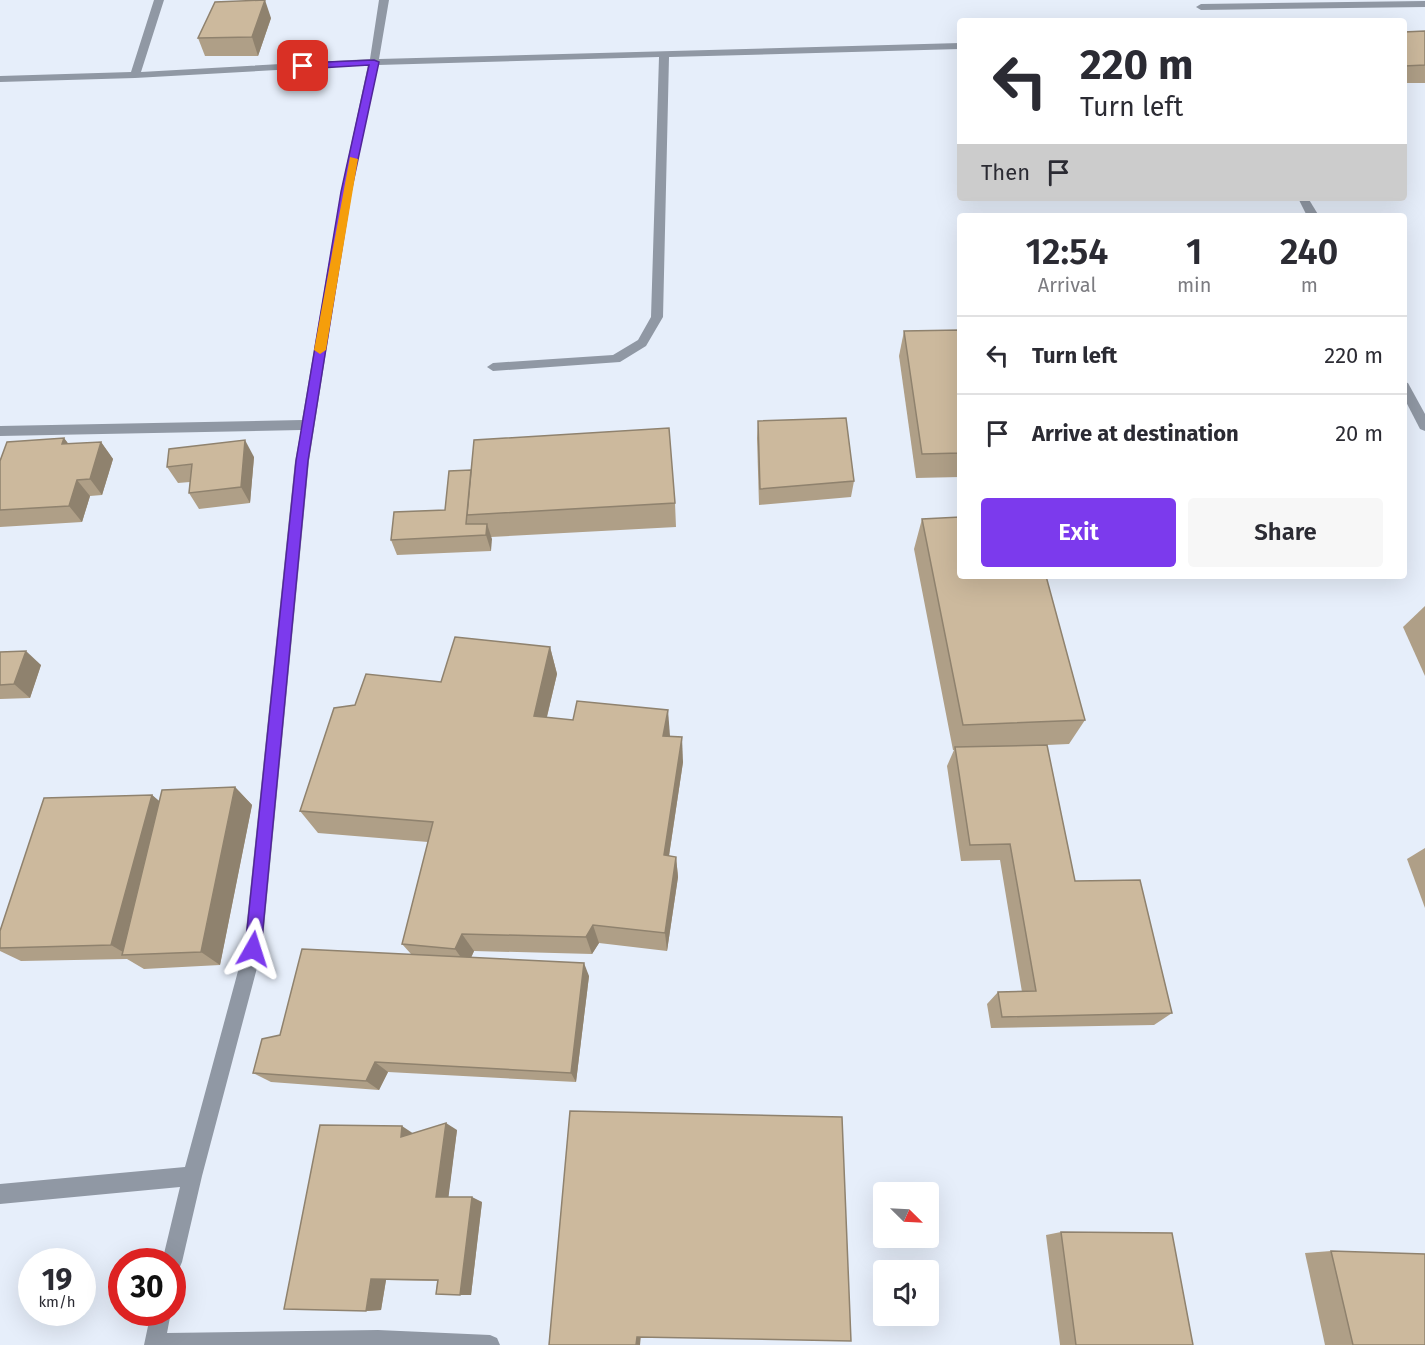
<!DOCTYPE html>
<html lang="en">
<head>
<meta charset="utf-8">
<style>
	:root { --surface:#fff; --page:#f7f7f7; --text:#2b2b33; --muted:#7c7c81; --line:#e1e1e2; --accent:#7c3aed }
	body { margin:0; font-family:"Fira Sans",sans-serif; background:var(--page); color:var(--text); height:100vh; display:flex; flex-direction:column; font-size:22px; white-space:nowrap }
	* { box-sizing:border-box; margin:0 }
	p { font-size:20px; color:var(--muted) }
	.icon { flex:none; width:33px; height:33px; fill:none; stroke:currentColor; stroke-width:2; stroke-linecap:round; stroke-linejoin:round }
	.map { position:relative; flex:1; overflow:hidden }
	.sheet { position:absolute; left:957px; top:213px; width:450px; height:366px; display:flex; flex-direction:column; background:var(--surface); border-radius:6px; box-shadow:0 6px 24px #0002 }
	.sheet>* { flex:none }
	.guide { position:absolute; left:957px; top:18px; width:450px; height:183px; border-radius:6px; box-shadow:0 6px 24px #0002; background:#fff; color:var(--text); overflow:hidden }
	.needle { width:39px; rotate:114deg }
	.controls { position:absolute; left:873px; top:1182px; display:grid; gap:12px }
	.controls a { display:grid; place-items:center; width:66px; height:66px; border-radius:6px; background:var(--surface); box-shadow:0 6px 24px #0002; font-size:30px }
	.speed { position:absolute; left:18px; top:1248px; display:flex; gap:12px; font-size:30px; font-weight:700; text-align:center }
	.speed>* { display:grid; place-content:center; width:78px; height:78px; border-radius:50%; background:var(--surface); box-shadow:0 6px 24px #0002; line-height:1 }
	.speed small { font-size:15px; font-weight:400 }
	.speed .limit { border:9px solid #d22; background:#fff; color:#111 }
	.pin { position:absolute; display:grid; place-items:center; width:51px; height:51px; color:#fff; margin:-26px; border-radius:12px; box-shadow:0 3px 9px #0006 }
	.me { position:absolute; width:66px; margin:-33px; rotate:6deg; stroke-linejoin:round; filter:drop-shadow(0 0 4px #0008) }
	.turn { display:flex; align-items:center; gap:21px; height:126px; padding:0 24px; font-size:27px }
	.turn .icon { width:78px; height:78px; stroke-width:2.5 }
	.turn b { display:block; font-size:42px; line-height:51px }
	.then { display:flex; align-items:center; height:57px; padding:0 24px; background:#0003; gap:12px; font-size:22px }
	.eta { display:flex; justify-content:space-evenly; align-items:center; height:102px; text-align:center }
	.eta b { font-size:36px; font-weight:600; line-height:42px }
	.primary-button { display:flex; gap:12px; margin-top:auto; padding:12px 24px }
	.primary-button a { flex:1; height:69px; border-radius:6px; background:var(--accent); color:#fff; font-size:24px; font-weight:600; line-height:69px; text-align:center }
	.primary-button a+a { background:var(--page); color:var(--text) }
	ul { padding:0; list-style:none }
	li { display:flex; align-items:center; gap:18px; height:78px; padding:0 24px; border-top:2px solid var(--line) }
	li div { flex:1 }
	li b { display:block; font-size:22px }
	li em { font-style:normal }
	.map>svg:first-child { display:block }
</style>
</head>
<body>
<div class="map">
<svg width="1425" height="1345" viewBox="0 0 1425 1345">
	<rect width="100%" height="100%" fill="#e6eefa"/>
	<g fill="none" stroke-linecap="round" stroke-linejoin="round">
		<g fill="#9098a4" fill-rule="evenodd">
			<path d="M 154,0 L 164,0 L 141,72 L 370,59 L 379,0 L 389,0 L 379,59 L 960,43 L 960,49 L 669,57 L 663,317 L 646,346 L 620,362 L 493,371 L 487,367 L 493,363 L 613,355 L 638,340 L 651,317 L 659,57 L 378,65 L 351,192 L 309,461 L 262,949 L 202,1176 L 182,1262 L 179,1269 L 172,1272 L 172,1262 L 162,1262 L 180,1187 L 0,1204 L 0,1184 L 185,1167 L 244,949 L 295,461 L 301,430 L 0,436 L 0,426 L 302,420 L 341,192 L 368,65 L 135,78 L 0,82 L 0,76 L 131,72 Z"/>
			<path d="M 1425,1 L 1425,7 L 1201,10 L 1196,7 L 1201,4 Z"/>
			<path d="M 1298,198 L 1308,198 L 1319,216 L 1307,216 Z"/>
			<path d="M 1404,382 L 1408,383 L 1425,414 L 1425,431 L 1420,429 L 1404,398 Z"/>
			<path d="M 151,1312 L 171,1312 L 167,1333 L 378,1330 L 490,1335 L 497,1338 L 500,1345 L 144,1345 Z"/>
		</g>
	</g>
	<g fill="#af9f87">
		<path d="M 271,18 L 258,56 L 205,56 L 198,38 Z"/>
		<path d="M 1425,31 L 1425,83 L 1404,83 L 1404,32 Z"/>
		<path d="M 960,330 L 960,477 L 916,478 L 899,356 L 904,331 Z"/>
		<path d="M 758,421 L 854,481 L 851,497 L 759,505 L 757,438 Z"/>
		<path d="M 64,438 L 68,444 L 101,442 L 113,459 L 102,495 L 90,496 L 82,522 L 0,527 L 0,461 Z"/>
		<path d="M 254,457 L 250,503 L 199,509 L 189,493 L 190,482 L 178,483 L 167,467 Z"/>
		<path d="M 675,503 L 676,527 L 491,537 L 491,551 L 397,555 L 391,540 L 445,510 Z"/>
		<path d="M 922,519 L 1085,720 L 1069,744 L 1047,745 L 1075,881 L 1172,1013 L 1154,1025 L 991,1028 L 987,1004 L 998,992 L 1022,992 L 1000,860 L 961,861 L 947,766 L 954,750 L 953,750 L 914,549 Z"/>
		<path d="M 1425,606 L 1425,676 L 1403,627 Z"/>
		<path d="M 550,647 L 557,674 L 547,717 L 670,736 L 683,762 L 669,856 L 676,857 L 678,877 L 667,951 L 599,943 L 592,954 L 474,951 L 471,958 L 589,976 L 576,1082 L 388,1072 L 379,1090 L 271,1082 L 253,1073 L 280,1035 L 411,954 L 402,944 L 428,842 L 318,833 L 300,811 L 355,705 L 441,682 Z"/>
		<path d="M 0,652 L 41,665 L 30,698 L 0,699 Z"/>
		<path d="M 235,787 L 252,805 L 220,965 L 144,969 L 127,959 L 21,961 L 0,951 L 0,931 L 152,795 L 159,801 Z"/>
		<path d="M 1425,848 L 1425,908 L 1407,859 Z"/>
		<path d="M 457,1130 L 448,1197 L 482,1202 L 471,1295 L 436,1294 L 437,1281 L 386,1280 L 381,1310 L 366,1311 L 414,1133 Z"/>
		<path d="M 1061,1232 L 1193,1345 L 1060,1345 L 1046,1235 Z"/>
		<path d="M 1331,1251 L 1425,1345 L 1325,1345 L 1305,1253 Z"/>
	</g>
	<g fill="#8f826e">
		<path d="M 265,0 L 271,18 L 258,56 L 252,37 Z"/>
		<path d="M 64,438 L 77,455 L 62,444 Z"/>
		<path d="M 245,440 L 254,457 L 250,503 L 241,487 Z"/>
		<path d="M 101,442 L 113,459 L 102,495 L 90,479 Z"/>
		<path d="M 77,480 L 90,496 L 82,522 L 69,506 Z"/>
		<path d="M 487,524 L 492,539 L 491,551 L 486,535 Z"/>
		<path d="M 550,647 L 557,674 L 541,741 L 534,716 Z"/>
		<path d="M 26,651 L 41,665 L 30,698 L 14,684 Z"/>
		<path d="M 668,710 L 670,736 L 665,760 L 663,736 Z"/>
		<path d="M 682,737 L 683,762 L 666,875 L 664,855 Z"/>
		<path d="M 235,787 L 252,805 L 220,965 L 201,952 Z"/>
		<path d="M 152,795 L 172,812 L 128,955 L 111,945 Z"/>
		<path d="M 676,857 L 678,877 L 667,951 L 665,933 Z"/>
		<path d="M 593,925 L 599,943 L 592,954 L 586,937 Z"/>
		<path d="M 462,934 L 474,951 L 467,966 L 455,949 Z"/>
		<path d="M 584,963 L 589,976 L 576,1082 L 571,1073 Z"/>
		<path d="M 375,1062 L 388,1072 L 379,1090 L 366,1081 Z"/>
		<path d="M 446,1123 L 457,1130 L 448,1201 L 436,1197 Z"/>
		<path d="M 402,1126 L 414,1134 L 401,1137 Z"/>
		<path d="M 472,1197 L 482,1202 L 471,1295 L 460,1295 Z"/>
		<path d="M 371,1279 L 386,1280 L 381,1310 L 366,1311 Z"/>
		<path d="M 641,1335 L 640,1345 L 636,1345 L 637,1337 Z"/>
	</g>
	<g fill="#ccb99d" stroke="#8f826e" stroke-width="1.5">
		<path d="M 265,0 L 252,37 L 198,38 L 215,2 Z"/>
		<path d="M 1425,31 L 1425,65 L 1404,66 L 1404,32 Z"/>
		<path d="M 960,330 L 960,453 L 922,454 L 904,331 Z"/>
		<path d="M 846,418 L 854,481 L 760,489 L 758,421 Z"/>
		<path d="M 669,428 L 675,503 L 467,515 L 474,440 Z"/>
		<path d="M 64,438 L 62,444 L 101,442 L 90,479 L 77,480 L 69,506 L 0,510 L 0,461 L 7,442 Z"/>
		<path d="M 245,440 L 241,487 L 189,493 L 192,464 L 167,467 L 169,449 Z"/>
		<path d="M 471,470 L 466,524 L 487,524 L 486,535 L 391,540 L 394,512 L 445,510 L 449,471 Z"/>
		<path d="M 960,517 L 960,576 L 1046,576 L 1085,720 L 963,725 L 922,519 Z"/>
		<path d="M 455,637 L 550,647 L 534,716 L 573,720 L 577,701 L 668,710 L 663,736 L 682,737 L 664,855 L 676,857 L 665,933 L 593,925 L 586,937 L 462,934 L 455,949 L 402,944 L 433,822 L 300,811 L 334,708 L 355,705 L 366,674 L 441,682 Z"/>
		<path d="M 26,651 L 14,684 L 0,685 L 0,652 Z"/>
		<path d="M 1047,745 L 1075,881 L 1140,880 L 1172,1013 L 1002,1017 L 998,992 L 1036,991 L 1010,844 L 970,845 L 955,747 Z"/>
		<path d="M 235,787 L 201,952 L 122,955 L 162,790 Z"/>
		<path d="M 152,795 L 111,945 L 0,948 L 0,931 L 44,798 Z"/>
		<path d="M 302,949 L 584,963 L 571,1073 L 375,1062 L 366,1081 L 253,1073 L 262,1039 L 280,1035 Z"/>
		<path d="M 570,1111 L 842,1117 L 851,1341 L 637,1337 L 636,1345 L 549,1345 Z"/>
		<path d="M 446,1123 L 436,1197 L 472,1197 L 460,1295 L 436,1294 L 438,1280 L 371,1279 L 366,1311 L 284,1309 L 320,1125 L 402,1126 L 401,1137 Z"/>
		<path d="M 1061,1232 L 1172,1233 L 1193,1345 L 1076,1345 Z"/>
		<path d="M 1331,1251 L 1425,1254 L 1425,1345 L 1353,1345 Z"/>
	</g>
	<path fill="#7c3aed" stroke="#51269a" stroke-width="1.5" d="M 374,60 L 379,62 L 351,192 L 308,461 L 261,949 L 258,955 L 253,957 L 247,955 L 245,949 L 296,461 L 341,192 L 369,65 L 303,69 L 298,66 L 303,63 Z"/>
	<path fill="#f59e0b" d="M 350,157 L 358,159 L 326,350 L 320,354 L 314,350 Z"/>
</svg>
<div class="controls">
<a><svg class="needle" viewBox="-14 -14 28 28"><path d="M0-13l5 13h-10z" fill="#e53935"/><path d="M0 13l5-13h-10z" fill="#7c7c81"/></svg></a>
<a><svg class="icon" aria-label="sound" viewBox="0 0 24 24"><path d="M4 9h4l5-4v14l-5-4H4zM17 9q2 3 0 6"/></svg></a>
</div>
<div class="speed"><div>19<small>km/h</small></div><div class="limit">30</div></div>
<div class="pin" style="left:303px;top:66px;background:#d93025"><svg class="icon" aria-label="arrive" viewBox="0 0 24 24"><path d="M6 21V4h12l-3 4 3 4H6"/></svg></div>
<svg class="me" style="left:253px;top:949px" viewBox="-20 -20 40 40"><path d="M0-17L14 15 0 8-14 15z" fill="#7c3aed" stroke="#fff" stroke-width="4"/></svg>
<div class="guide">
<div class="turn"><svg class="icon" aria-label="left" viewBox="0 0 24 24"><path d="M17 20v-9H6M10 6l-5 5 5 5"/></svg><div><b>220 m</b>Turn left</div></div>
<div class="then">Then<svg class="icon" aria-label="arrive" viewBox="0 0 24 24"><path d="M6 21V4h12l-3 4 3 4H6"/></svg></div>
</div>
<section class="sheet">
<div class="eta">
<div><b>12:54</b><p>Arrival</p></div>
<div><b>1</b><p>min</p></div>
<div><b>240</b><p>m</p></div>
</div>
<ul>
<li><svg class="icon" aria-label="left" viewBox="0 0 24 24"><path d="M17 20v-9H6M10 6l-5 5 5 5"/></svg><div><b>Turn left</b></div><em>220 m</em></li>
<li><svg class="icon" aria-label="arrive" viewBox="0 0 24 24"><path d="M6 21V4h12l-3 4 3 4H6"/></svg><div><b>Arrive at destination</b></div><em>20 m</em></li>
</ul>
<div class="primary-button"><a>Exit</a><a>Share</a></div>
</section>
</div>
</body>
</html>
